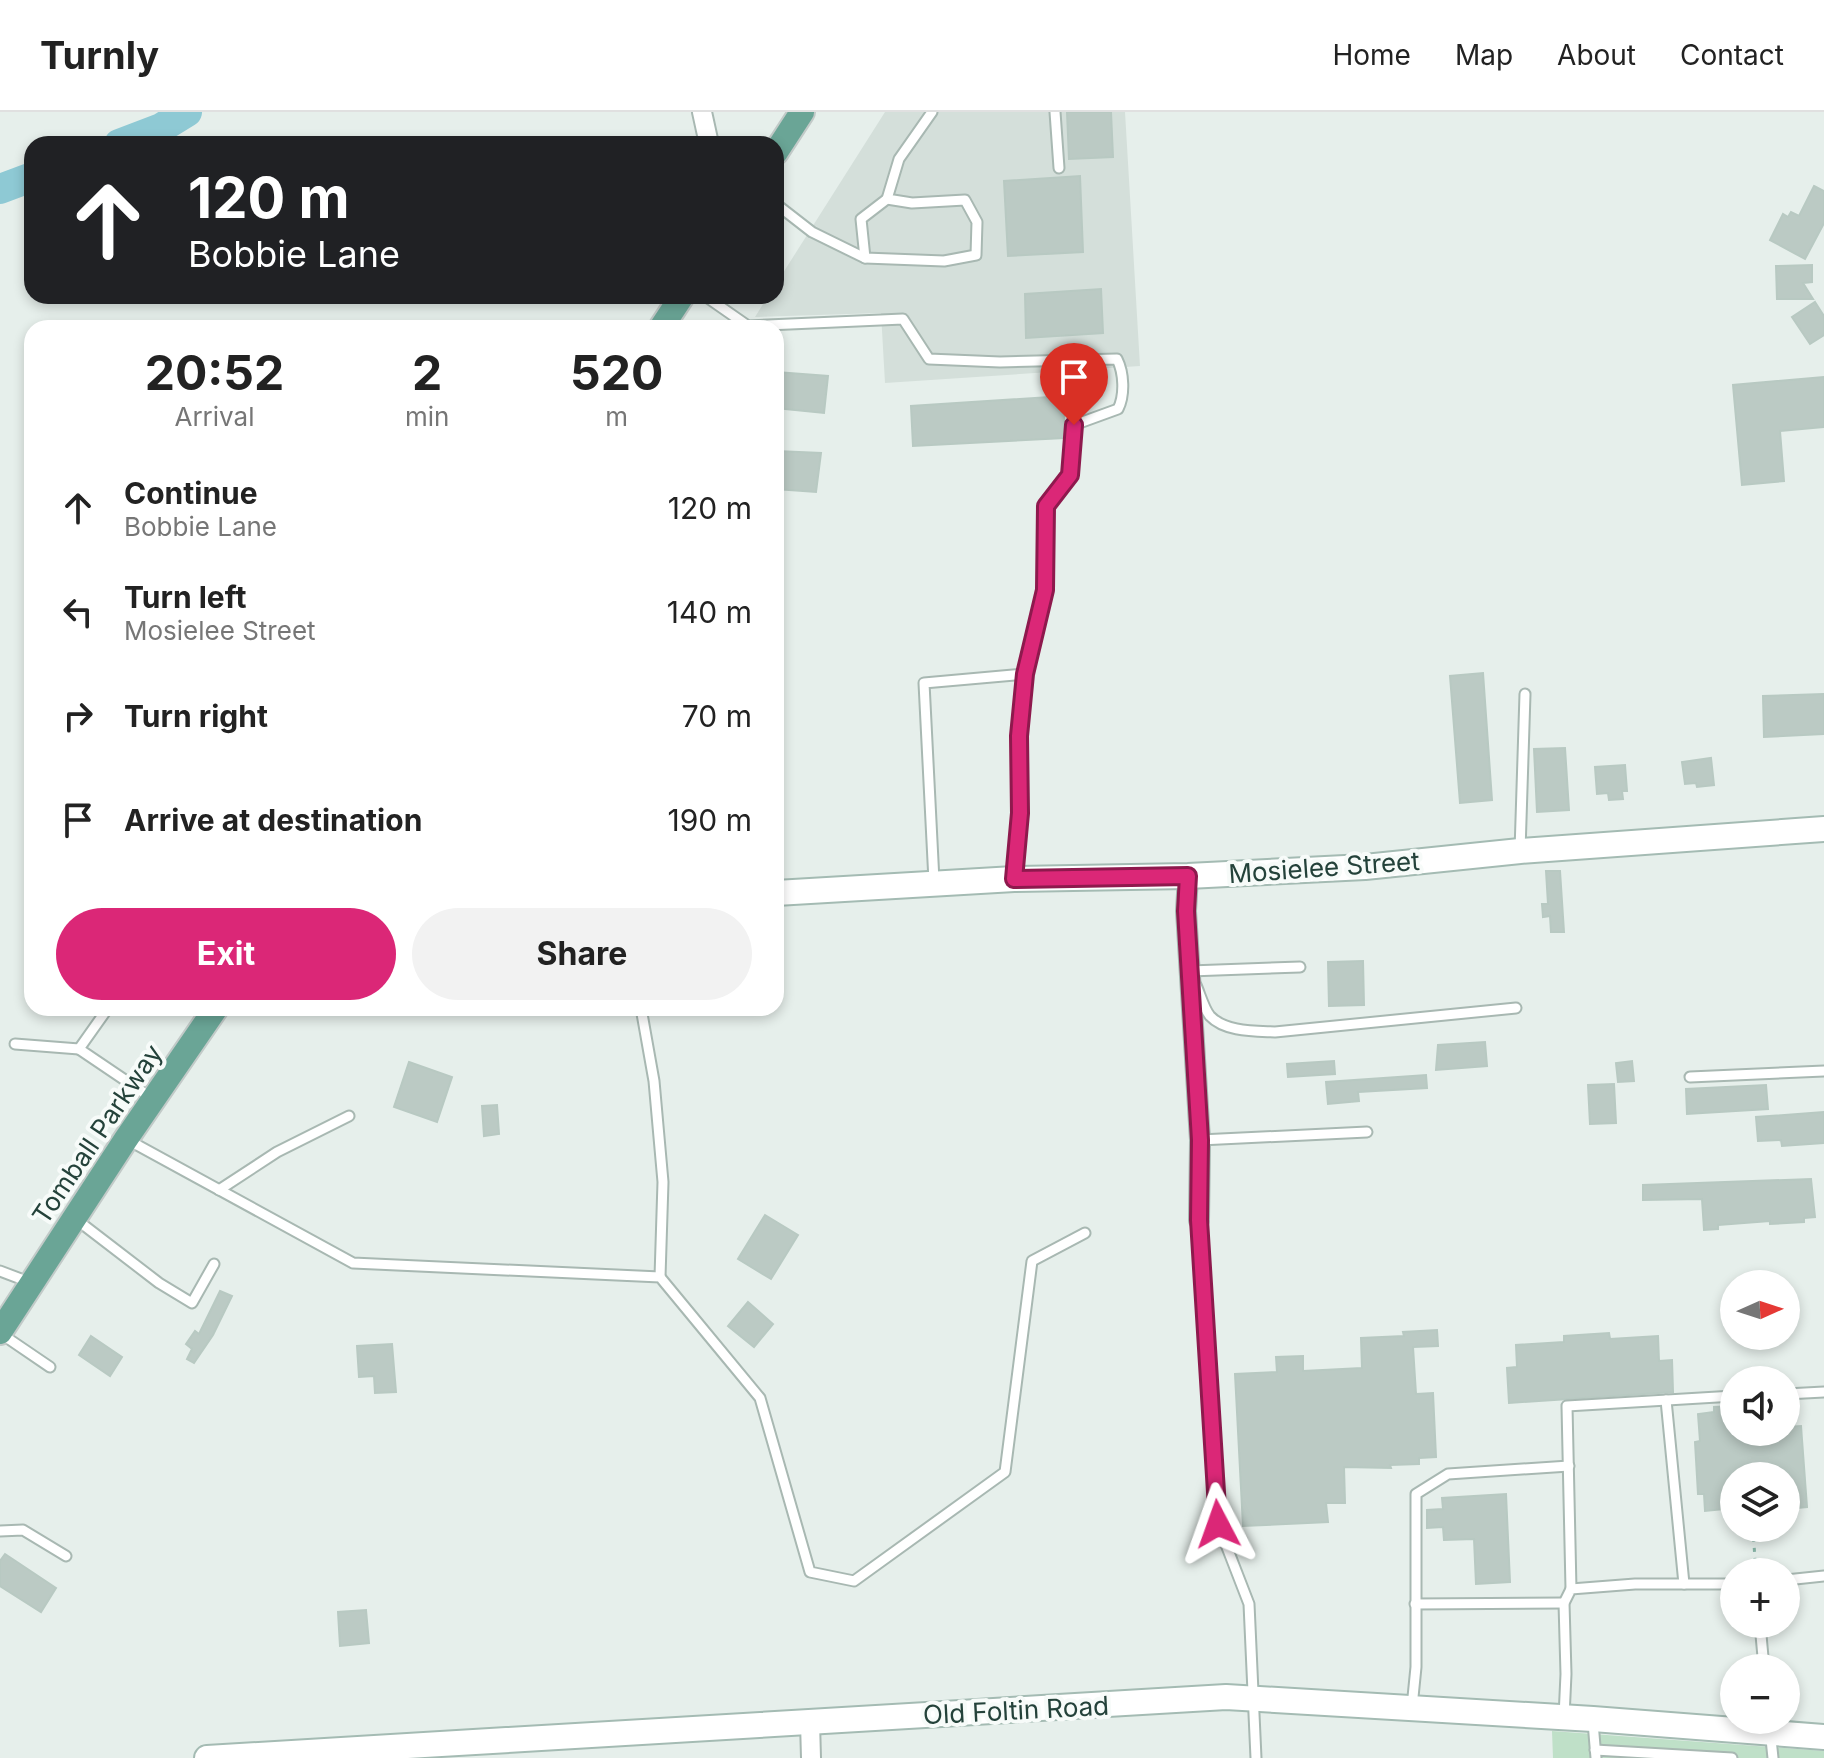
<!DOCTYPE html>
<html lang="en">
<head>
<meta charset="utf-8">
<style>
	:root { --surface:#fff; --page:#f2f2f2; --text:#222; --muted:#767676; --line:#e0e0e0; --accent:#db2777 }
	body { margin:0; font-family:Inter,sans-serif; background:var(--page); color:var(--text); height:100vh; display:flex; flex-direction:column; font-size:30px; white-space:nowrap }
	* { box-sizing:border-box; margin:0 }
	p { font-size:26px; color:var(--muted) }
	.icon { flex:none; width:44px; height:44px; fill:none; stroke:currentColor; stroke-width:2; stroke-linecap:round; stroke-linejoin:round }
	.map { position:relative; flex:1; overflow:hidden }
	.side { position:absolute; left:24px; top:208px; width:760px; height:696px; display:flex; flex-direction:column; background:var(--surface); border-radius:24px; box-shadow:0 4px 12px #0003 }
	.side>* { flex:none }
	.guide { position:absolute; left:24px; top:24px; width:760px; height:168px; border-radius:24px; box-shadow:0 4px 12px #0003; background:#202124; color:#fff; overflow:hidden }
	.needle { width:52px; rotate:87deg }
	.tools { position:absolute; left:1720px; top:1158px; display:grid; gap:16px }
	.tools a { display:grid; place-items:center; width:80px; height:80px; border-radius:50%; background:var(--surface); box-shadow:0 4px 12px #0003; font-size:40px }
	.pin { position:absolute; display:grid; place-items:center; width:68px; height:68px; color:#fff; margin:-82px -34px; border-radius:50% 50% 50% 0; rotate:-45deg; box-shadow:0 0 8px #0007 }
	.pin .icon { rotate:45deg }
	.me { position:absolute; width:88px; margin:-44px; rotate:356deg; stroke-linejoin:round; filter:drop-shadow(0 0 6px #0008) }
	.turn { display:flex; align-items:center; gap:28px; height:168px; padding:0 32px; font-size:36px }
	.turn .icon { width:104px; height:104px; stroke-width:2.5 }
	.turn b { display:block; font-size:56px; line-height:68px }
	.eta { display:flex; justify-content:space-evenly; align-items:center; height:136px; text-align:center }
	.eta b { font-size:48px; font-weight:700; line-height:56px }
	.cta { display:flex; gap:16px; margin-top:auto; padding:16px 32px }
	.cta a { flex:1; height:92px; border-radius:48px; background:var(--accent); color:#fff; font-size:32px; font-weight:700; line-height:92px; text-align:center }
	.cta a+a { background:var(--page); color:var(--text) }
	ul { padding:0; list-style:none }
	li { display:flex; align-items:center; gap:24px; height:104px; padding:0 32px }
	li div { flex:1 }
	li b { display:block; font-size:30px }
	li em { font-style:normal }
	header { display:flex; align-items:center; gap:48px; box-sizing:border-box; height:112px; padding:0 40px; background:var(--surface); border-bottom:2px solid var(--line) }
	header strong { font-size:38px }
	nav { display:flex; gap:44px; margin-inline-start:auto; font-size:28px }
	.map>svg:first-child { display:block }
</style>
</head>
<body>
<header>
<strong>Turnly</strong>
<nav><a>Home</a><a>Map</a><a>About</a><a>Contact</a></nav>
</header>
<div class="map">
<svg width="1824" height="1646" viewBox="0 0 1824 1646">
	<rect width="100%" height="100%" fill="#e6efeb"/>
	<path fill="#d4dfda" d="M 885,0 L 1125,0 L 1140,254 L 885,271 L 881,201 L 755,205 L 768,184 L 776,184 L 776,172 Z"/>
	<path fill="#bfe0c8" d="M 1552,1619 L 1824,1639 L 1824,1646 L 1553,1646 Z"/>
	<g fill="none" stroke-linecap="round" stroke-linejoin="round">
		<g stroke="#8ec9d4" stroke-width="30">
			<path d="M 119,32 L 161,16 L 187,0"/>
			<path d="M 0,77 L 32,65"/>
		</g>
	</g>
	<g fill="#bbcac4" stroke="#b8c9c2" stroke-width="2">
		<path d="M 1067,0 L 1111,0 L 1113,45 L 1069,47 Z"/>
		<path d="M 1080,64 L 1083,140 L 1008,144 L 1004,69 Z"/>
		<path d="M 1814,74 L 1824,79 L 1824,111 L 1805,147 L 1770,128 L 1783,102 L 1788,105 L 1791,100 L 1799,104 Z"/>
		<path d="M 1812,153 L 1812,170 L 1803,171 L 1813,187 L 1777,187 L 1776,154 Z"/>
		<path d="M 1101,177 L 1103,221 L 1026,226 L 1025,182 Z"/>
		<path d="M 1815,190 L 1824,204 L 1824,223 L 1810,232 L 1792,205 Z"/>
		<path d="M 776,260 L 828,264 L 824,301 L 776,296 Z"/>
		<path d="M 1824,265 L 1824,315 L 1780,319 L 1784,369 L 1742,373 L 1733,273 Z"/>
		<path d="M 1064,284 L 1064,326 L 913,334 L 911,294 Z"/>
		<path d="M 776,339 L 821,341 L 816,380 L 776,377 Z"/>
		<path d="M 1483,561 L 1492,688 L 1460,691 L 1450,564 Z"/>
		<path d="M 1824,582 L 1824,622 L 1764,625 L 1763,584 Z"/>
		<path d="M 1565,636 L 1569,698 L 1537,700 L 1534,637 Z"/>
		<path d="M 1711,646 L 1714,673 L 1697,675 L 1696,671 L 1685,672 L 1682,650 Z"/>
		<path d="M 1625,653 L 1627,679 L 1622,679 L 1623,687 L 1609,688 L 1608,681 L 1597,682 L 1595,655 Z"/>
		<path d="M 1546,759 L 1560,759 L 1564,820 L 1551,820 L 1550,804 L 1543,805 L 1542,792 L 1548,792 Z"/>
		<path d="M 1363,849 L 1364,893 L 1329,894 L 1328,850 Z"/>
		<path d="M 1485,930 L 1487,954 L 1436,958 L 1438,933 Z"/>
		<path d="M 1334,949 L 1335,962 L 1288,965 L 1287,952 Z"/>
		<path d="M 1632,949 L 1634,969 L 1618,970 L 1616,951 Z"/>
		<path d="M 409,950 L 452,965 L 437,1010 L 394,995 Z"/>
		<path d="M 1426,963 L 1427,976 L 1358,980 L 1359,989 L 1328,992 L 1326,970 Z"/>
		<path d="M 1614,972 L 1616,1011 L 1590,1012 L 1588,973 Z"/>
		<path d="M 1766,973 L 1768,997 L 1687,1002 L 1686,977 Z"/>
		<path d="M 497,993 L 499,1022 L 484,1024 L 482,994 Z"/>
		<path d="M 1824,1000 L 1824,1031 L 1782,1034 L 1781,1028 L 1758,1029 L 1756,1005 Z"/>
		<path d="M 1811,1067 L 1815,1105 L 1804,1106 L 1804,1110 L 1770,1112 L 1770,1109 L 1718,1113 L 1718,1117 L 1704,1118 L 1702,1087 L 1643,1088 L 1643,1073 Z"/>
		<path d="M 765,1103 L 798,1123 L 771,1167 L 738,1147 Z"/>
		<path d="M 220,1179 L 232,1184 L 213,1223 L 194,1251 L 187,1247 L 192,1237 L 186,1232 L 195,1219 L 199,1222 Z"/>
		<path d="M 748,1190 L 773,1212 L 754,1235 L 728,1214 Z"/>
		<path d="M 1437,1218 L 1438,1234 L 1413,1235 L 1416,1282 L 1433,1281 L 1436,1345 L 1419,1346 L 1419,1352 L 1390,1353 L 1391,1356 L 1344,1355 L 1345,1391 L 1326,1391 L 1328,1410 L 1243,1414 L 1235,1262 L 1277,1260 L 1276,1245 L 1303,1244 L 1303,1259 L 1362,1256 L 1361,1226 L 1404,1224 L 1403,1220 Z"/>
		<path d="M 1609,1221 L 1610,1227 L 1658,1224 L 1659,1249 L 1672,1248 L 1673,1280 L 1509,1291 L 1507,1256 L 1517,1255 L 1516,1233 L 1564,1230 L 1564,1224 Z"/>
		<path d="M 91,1224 L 122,1245 L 110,1264 L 79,1243 Z"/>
		<path d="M 392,1232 L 396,1280 L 375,1281 L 374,1264 L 359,1265 L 357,1234 Z"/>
		<path d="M 1734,1294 L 1734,1320 L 1786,1320 L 1786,1315 L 1801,1314 L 1807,1395 L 1786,1397 L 1786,1364 L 1734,1364 L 1734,1396 L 1705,1399 L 1704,1382 L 1698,1382 L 1695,1330 L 1700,1329 L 1698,1302 L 1714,1300 L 1714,1295 Z"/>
		<path d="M 1506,1382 L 1510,1470 L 1476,1472 L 1474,1427 L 1444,1428 L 1443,1415 L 1427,1416 L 1427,1398 L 1443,1397 L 1442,1386 Z"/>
		<path d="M 5,1442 L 56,1476 L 41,1500 L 0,1474 L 0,1449 Z"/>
		<path d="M 366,1498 L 369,1531 L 340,1534 L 338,1500 Z"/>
	</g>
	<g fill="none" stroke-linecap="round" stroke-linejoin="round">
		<g stroke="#a8b8b2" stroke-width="13">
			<g id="lane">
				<path d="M 1055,0 L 1059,56"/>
				<path d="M 776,92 L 812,120 L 865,146 L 944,149 L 976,143 L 977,110 L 965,88 L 912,91 L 887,87 L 899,47 L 932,0"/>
				<path d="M 865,146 L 861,107 L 887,87"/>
				<path d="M 705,184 L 748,214 L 903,207 L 929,247 L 1000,250 L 1117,247 C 1124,261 1125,283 1118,297 L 1074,313 L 1070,363 L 1046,394 L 1045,478 L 1025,562 L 1019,624 L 1020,701 L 1014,764"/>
				<path d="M 1520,739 L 1525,582"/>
				<path d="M 934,769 L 924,571 L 1025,562"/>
				<path d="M 1190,859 L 1300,855"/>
				<path d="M 1196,873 C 1200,882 1204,897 1210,904 C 1225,920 1255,919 1275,920 L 1516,896"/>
				<path d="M 108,896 L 79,937 L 153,987"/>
				<path d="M 641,896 L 654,969 L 663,1070 L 660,1165"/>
				<path d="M 15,932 L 79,937"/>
				<path d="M 1690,965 L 1824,959"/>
				<path d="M 128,1028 L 353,1151 L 660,1165 L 760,1286 L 810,1460 L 854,1469 L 1005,1360 L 1032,1149 L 1085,1121"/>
				<path d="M 1200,1028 L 1367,1020"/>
				<path d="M 219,1078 L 277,1040 L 349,1004"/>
				<path d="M 77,1108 L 159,1171 L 192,1191 L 214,1152"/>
				<path d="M 1199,1108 L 1218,1412 L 1249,1492 L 1256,1646"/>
				<path d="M 0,1159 L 29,1170"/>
				<path d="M 0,1221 L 50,1255"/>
				<path d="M 1786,1282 L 1824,1280"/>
				<path d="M 1666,1288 L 1684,1472"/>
				<path d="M 0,1419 L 23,1418 L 66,1444"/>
				<path d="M 1786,1468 L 1824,1464"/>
				<path d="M 1571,1477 L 1567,1294 L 1734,1284"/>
				<path d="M 1415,1492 L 1564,1491"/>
				<path d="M 1760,1512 L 1764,1556"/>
				<path d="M 1412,1595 L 1416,1555 L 1416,1382 L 1448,1362 L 1569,1354"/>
				<path d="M 1564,1605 L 1566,1562 L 1564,1491 L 1571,1477 L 1635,1472 L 1734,1472"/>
				<path d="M 1769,1608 L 1773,1646"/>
				<path d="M 1593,1610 L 1596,1646"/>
				<path d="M 1595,1638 L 1732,1646"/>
			</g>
		</g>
		<g stroke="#a8b8b2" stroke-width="22">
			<g id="street">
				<path d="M 702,0 L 709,32"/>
				<path d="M 1188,764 L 1186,799 L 1200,1028 L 1199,1108"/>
				<path d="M 810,1610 L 811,1646"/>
			</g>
		</g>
		<g stroke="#a4bbb3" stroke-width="28">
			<g id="secondary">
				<path d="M 776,781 L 1014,767 L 1188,764 L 1365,755 L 1520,739 L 1824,717"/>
				<path d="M 207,1646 L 1226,1585 L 1593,1607 L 1824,1625"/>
			</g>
		</g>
		<g stroke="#c2cac8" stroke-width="28">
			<g id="primary">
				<path d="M 776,40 L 802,0"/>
				<path d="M 661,216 L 682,184"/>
				<path d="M 0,1220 L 126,1027 L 216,896"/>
			</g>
		</g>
		<path stroke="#86b3a5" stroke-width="3" stroke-dasharray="4 6" stroke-linecap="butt" d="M 1753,1416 L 1755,1448"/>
		<use href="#lane" stroke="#fff" stroke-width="9"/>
		<use href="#street" stroke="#fff" stroke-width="18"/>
		<use href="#secondary" stroke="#fff" stroke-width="24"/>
		<use href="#primary" stroke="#6aa596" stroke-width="24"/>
	</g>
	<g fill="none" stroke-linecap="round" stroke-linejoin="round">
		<g stroke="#8e194d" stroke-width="20">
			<path id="route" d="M 1074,313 L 1070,363 L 1046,394 L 1045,478 L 1025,562 L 1019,624 L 1020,701 L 1014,767 L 1188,764 L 1186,799 L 1200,1028 L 1199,1108 L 1218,1412"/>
		</g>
		<use href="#route" stroke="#db2777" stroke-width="14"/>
	</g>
	<g text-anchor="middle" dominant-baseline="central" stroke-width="8" stroke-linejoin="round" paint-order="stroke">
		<g font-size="26" fill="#24423a" stroke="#f7fbf9">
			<text transform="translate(1324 755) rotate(-4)">Mosielee Street</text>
			<text transform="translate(97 1022) rotate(-56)">Tomball Parkway</text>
			<text transform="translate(1016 1598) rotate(-3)">Old Foltin Road</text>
		</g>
	</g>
</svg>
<div class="tools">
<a><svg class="needle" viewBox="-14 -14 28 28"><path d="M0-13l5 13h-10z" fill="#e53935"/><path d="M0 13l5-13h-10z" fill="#767676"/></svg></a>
<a><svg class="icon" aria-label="sound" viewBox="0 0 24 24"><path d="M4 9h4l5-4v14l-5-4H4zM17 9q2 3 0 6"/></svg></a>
<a><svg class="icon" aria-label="layers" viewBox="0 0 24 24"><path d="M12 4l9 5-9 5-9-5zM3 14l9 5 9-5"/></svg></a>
<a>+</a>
<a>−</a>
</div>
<div class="pin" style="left:1074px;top:313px;background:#d93025"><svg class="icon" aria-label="arrive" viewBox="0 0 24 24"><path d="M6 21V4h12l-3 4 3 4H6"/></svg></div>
<svg class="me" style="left:1218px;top:1412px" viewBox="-20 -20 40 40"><path d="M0-17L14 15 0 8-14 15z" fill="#db2777" stroke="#fff" stroke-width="4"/></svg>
<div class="guide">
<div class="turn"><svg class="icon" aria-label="ahead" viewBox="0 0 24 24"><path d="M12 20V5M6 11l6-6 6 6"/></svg><div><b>120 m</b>Bobbie Lane</div></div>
</div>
<section class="side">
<div class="eta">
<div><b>20:52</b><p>Arrival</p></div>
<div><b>2</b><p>min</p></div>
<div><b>520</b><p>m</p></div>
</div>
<ul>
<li><svg class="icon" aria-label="ahead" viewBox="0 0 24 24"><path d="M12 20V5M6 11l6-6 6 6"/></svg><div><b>Continue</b><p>Bobbie Lane</p></div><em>120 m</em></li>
<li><svg class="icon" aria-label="left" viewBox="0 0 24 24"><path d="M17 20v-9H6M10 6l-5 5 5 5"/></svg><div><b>Turn left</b><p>Mosielee Street</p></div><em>140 m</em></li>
<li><svg class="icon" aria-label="right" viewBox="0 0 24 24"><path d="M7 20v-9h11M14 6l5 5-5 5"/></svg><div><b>Turn right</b></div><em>70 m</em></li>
<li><svg class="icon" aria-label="arrive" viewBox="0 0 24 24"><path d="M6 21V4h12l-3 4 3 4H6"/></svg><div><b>Arrive at destination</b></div><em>190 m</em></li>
</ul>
<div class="cta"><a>Exit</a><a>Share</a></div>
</section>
</div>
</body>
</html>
